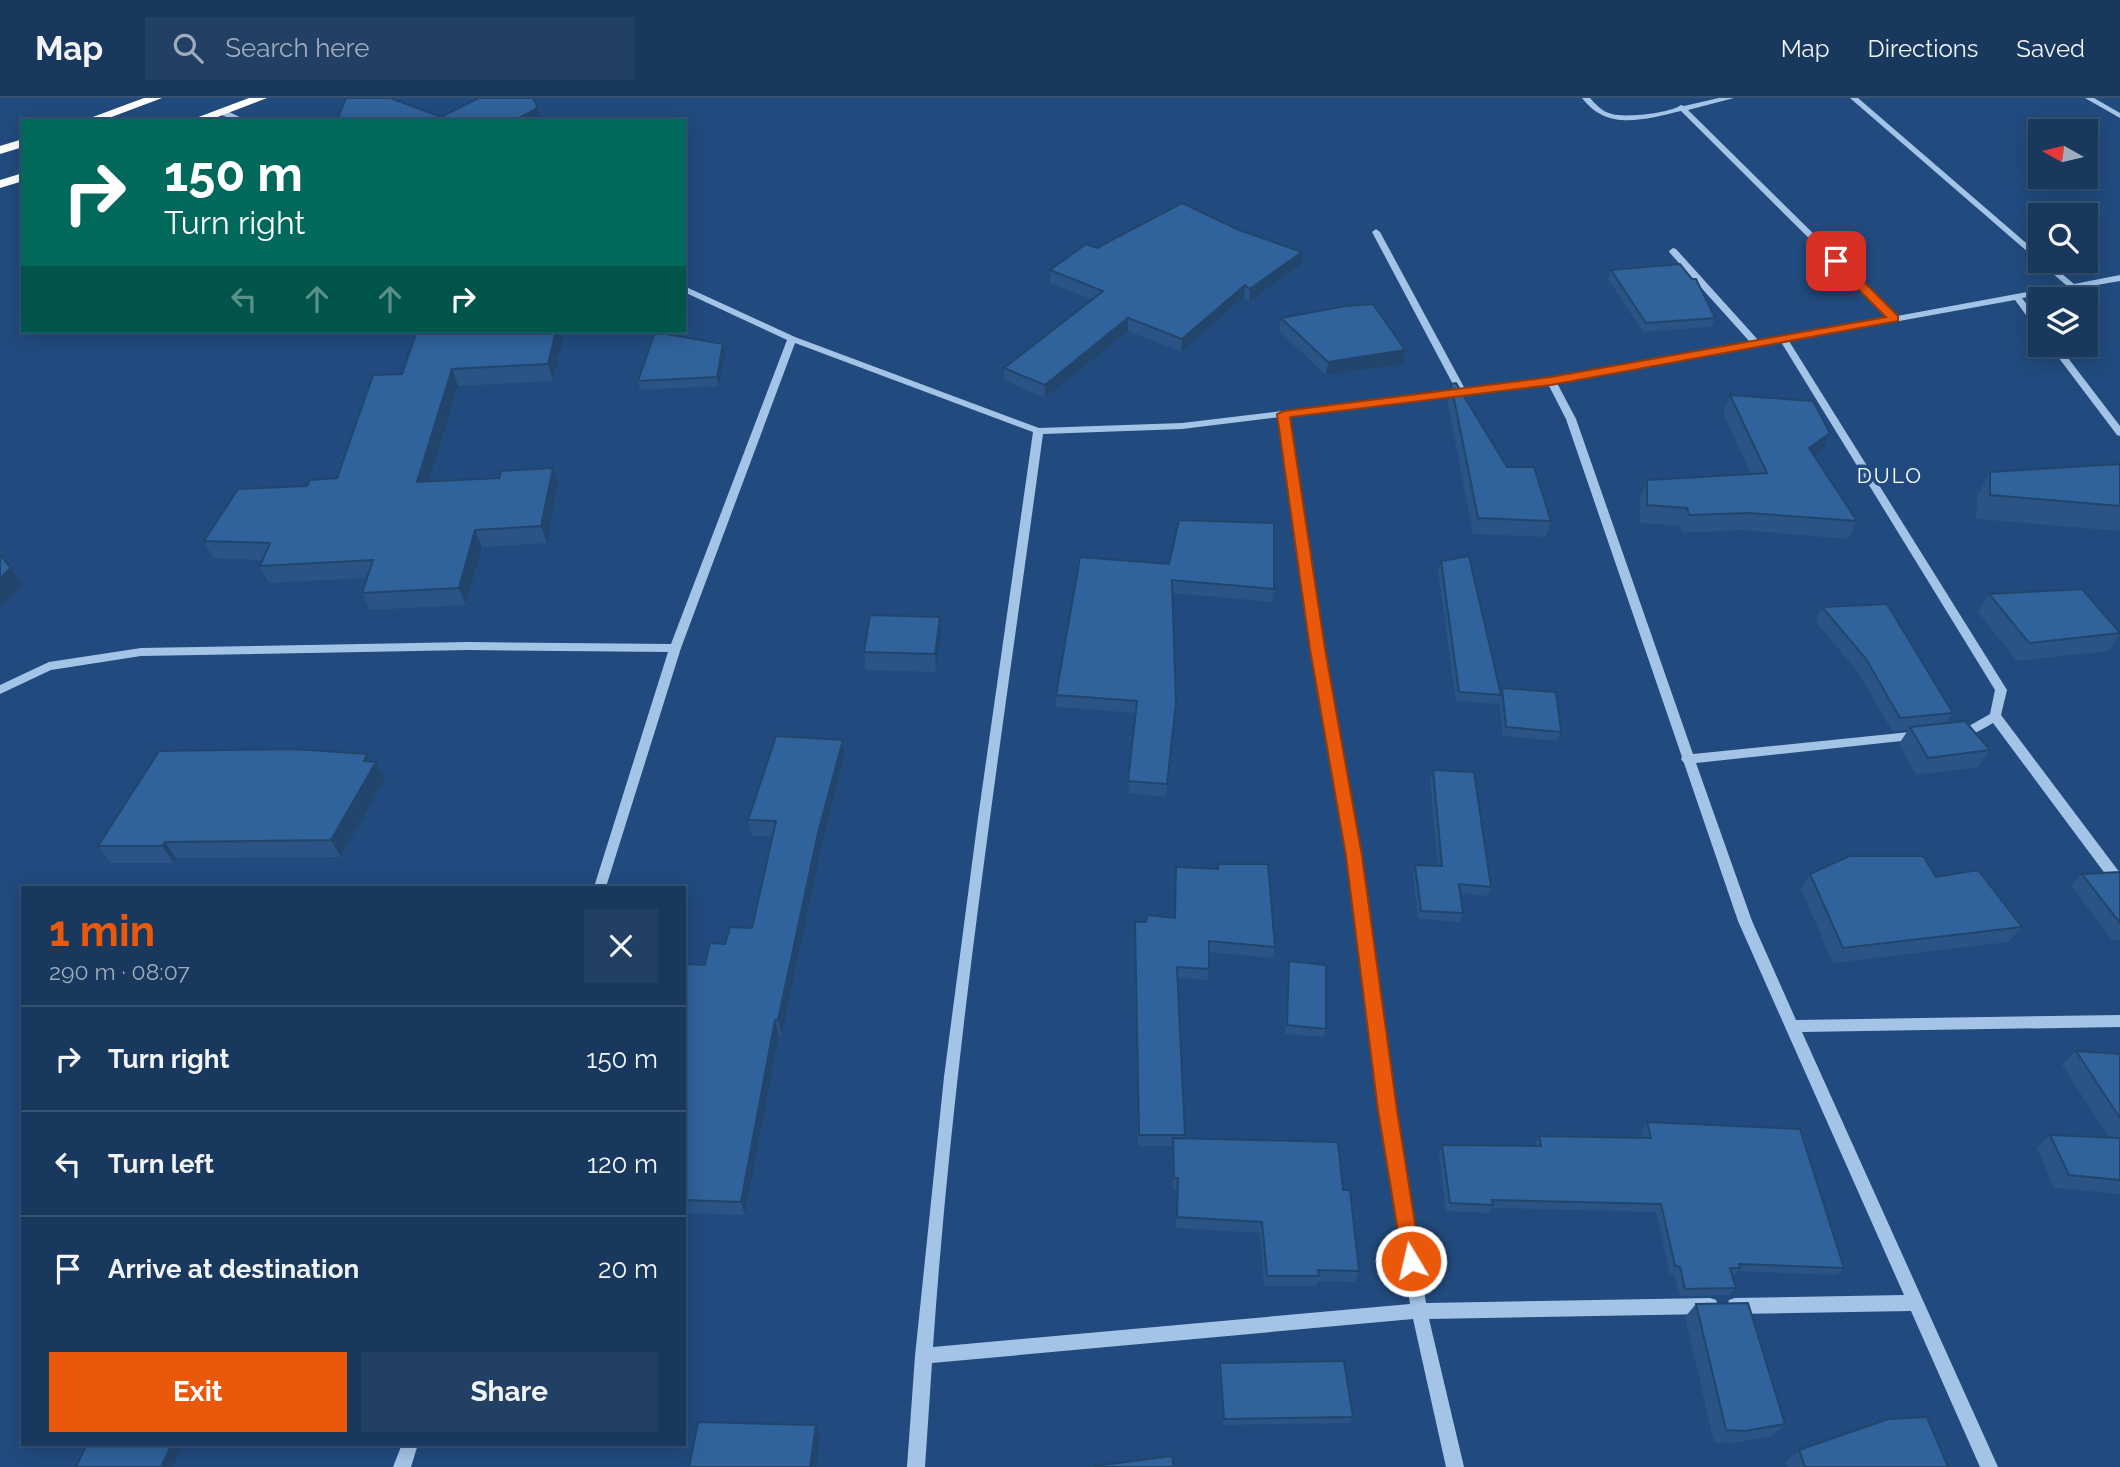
<!DOCTYPE html>
<html lang="en">
<head>
<meta charset="utf-8">
<style>
	:root { --surface:#19385e; --page:#223f64; --text:#f1f3f6; --muted:#9facbc; --line:#375273; --accent:#ea580c }
	body { margin:0; font-family:Raleway,sans-serif; background:var(--page); color:var(--text); height:100vh; display:flex; flex-direction:column; font-size:26px; white-space:nowrap }
	* { box-sizing:border-box; margin:0 }
	p { font-size:23px; color:var(--muted) }
	.icon { flex:none; width:38px; height:38px; fill:none; stroke:currentColor; stroke-width:2; stroke-linecap:round; stroke-linejoin:round }
	.map { position:relative; flex:1; overflow:hidden }
	.panel { position:absolute; left:21px; top:788px; width:665px; height:560px; display:flex; flex-direction:column; background:var(--surface); border-radius:0px; box-shadow:0 4px 18px #0003,0 0 0 2px var(--line) }
	.panel>* { flex:none }
	.hud { position:absolute; left:21px; top:21px; width:665px; height:214px; border-radius:0px; box-shadow:0 4px 18px #0003,0 0 0 2px var(--line); background:#00695c; color:#fff; overflow:hidden }
	.needle { width:46px; rotate:278deg }
	.tools { position:absolute; left:2028px; top:21px; display:grid; gap:14px }
	.tools a { display:grid; place-items:center; width:70px; height:70px; border-radius:0px; background:var(--surface); box-shadow:0 4px 18px #0003,0 0 0 2px var(--line); font-size:35px }
	.pin { position:absolute; display:grid; place-items:center; width:60px; height:60px; color:#fff; margin:-30px; border-radius:14px; box-shadow:0 4px 10px #0006 }
	.me { position:absolute; width:77px; margin:-38px; rotate:351deg; stroke-linejoin:round; filter:drop-shadow(0 0 5px #0008) }
	.turn { display:flex; align-items:center; gap:24px; height:147px; padding:0 28px; font-size:32px }
	.turn .icon { width:91px; height:91px; stroke-width:2.5 }
	.turn b { display:block; font-size:49px; line-height:60px }
	.lanes { display:flex; align-items:center; height:66px; padding:0 28px; background:#0003; justify-content:center; gap:35px; direction:ltr }
	.lanes .off { opacity:.35 }
	.round { display:grid; place-items:center; flex:none; width:74px; height:74px; border-radius:0px; background:var(--page) }
	.overview { display:flex; align-items:center; justify-content:space-between; height:119px; padding:0 28px }
	h1 { font-size:42px; font-weight:700; line-height:52px; color:var(--accent) }
	.cta { display:flex; gap:14px; margin-top:auto; padding:14px 28px }
	.cta a { flex:1; height:80px; border-radius:0px; background:var(--accent); color:#fff; font-size:28px; font-weight:700; line-height:80px; text-align:center }
	.cta a+a { background:var(--page); color:var(--text) }
	ul { padding:0; list-style:none }
	li { display:flex; align-items:center; gap:21px; height:105px; padding:0 28px; border-top:2px solid var(--line) }
	li div { flex:1 }
	li b { display:block; font-size:26px }
	li em { font-style:normal }
	header { display:flex; align-items:center; gap:42px; box-sizing:border-box; height:98px; padding:0 35px; background:var(--surface); border-bottom:2px solid var(--line) }
	header strong { font-size:33px }
	nav { display:flex; gap:38px; margin-inline-start:auto; font-size:24px }
	.search { width:490px; height:63px; background:var(--page); display:flex; align-items:center; gap:18px; box-sizing:border-box; padding:0 24px; border-radius:0px; color:var(--muted); font-size:26px }
	.map>svg:first-child { display:block }
</style>
</head>
<body>
<header>
<strong>Map</strong>
<div class="search"><svg class="icon" aria-label="search" viewBox="0 0 24 24"><circle cx="10" cy="10" r="6"/><path d="M15 15l6 6"/></svg>Search here</div>
<nav><a>Map</a><a>Directions</a><a>Saved</a></nav>
</header>
<div class="map">
<svg width="2120" height="1369" viewBox="0 0 2120 1369">
	<rect width="100%" height="100%" fill="#214b7e"/>
	<g fill="none" stroke-linecap="round" stroke-linejoin="round">
		<g fill="#a4c4e7" fill-rule="evenodd">
			<path d="M 1582,0 L 1590,0 C 1596,7 1603,14 1612,16 C 1626,20 1671,15 1681,7 L 1684,8 L 1719,0 L 1734,0 L 1688,12 L 1897,218 L 2066,187 L 1850,0 L 1858,0 L 2040,157 L 2040,163 L 2047,163 L 2074,186 L 2120,177 L 2120,183 L 2022,200 L 2040,224 L 2040,233 L 2037,232 L 2015,202 L 1789,243 L 2007,592 L 2001,617 L 2120,775 L 2120,790 L 2115,789 L 1993,625 C 1981,632 1970,640 1955,637 L 1953,634 L 1955,631 L 1969,628 L 1990,616 L 1995,592 L 1781,244 L 1557,285 L 1576,321 L 1693,656 L 1920,633 L 1926,637 L 1920,641 L 1696,665 L 1752,823 L 1796,922 L 2120,917 L 2120,929 L 1802,934 L 1998,1369 L 1980,1369 L 1911,1213 L 1735,1216 L 1729,1214 L 1727,1208 L 1729,1202 L 1735,1200 L 1904,1197 L 1738,823 L 1684,665 L 1681,661 L 1682,659 L 1566,321 L 1548,286 L 1289,318 L 1323,551 L 1360,758 L 1394,1012 L 1426,1205 L 1710,1200 L 1716,1202 L 1718,1208 L 1716,1214 L 1710,1216 L 1429,1221 L 1464,1369 L 1446,1369 L 1413,1221 L 932,1265 L 925,1369 L 907,1369 L 915,1258 L 944,979 L 978,720 L 1033,334 L 795,245 L 681,550 L 606,789 L 594,789 L 668,554 L 468,552 L 141,558 L 51,572 L 0,596 L 0,587 L 49,564 L 141,550 L 468,544 L 671,546 L 787,242 L 684,194 L 684,188 L 795,239 L 1039,330 L 1182,325 L 1456,292 L 1372,134 L 1376,131 L 1380,134 L 1465,291 L 1551,280 L 1750,244 L 1670,155 L 1669,153 L 1673,150 L 1676,151 L 1759,243 L 1888,219 L 1681,13 C 1645,21 1608,34 1582,0 ZM 1280,319 L 1311,551 L 1348,758 L 1380,1012 L 1410,1206 L 933,1249 C 954,943 1002,639 1043,336 L 1182,331 Z"/>
			<path d="M 2085,0 L 2094,0 L 2120,15 L 2120,20 Z"/>
			<path d="M 219,12 L 225,12 L 248,23 L 237,23 L 219,16 Z"/>
			<path d="M 2049,247 L 2058,247 L 2120,328 L 2120,338 L 2117,337 Z"/>
			<path d="M 402,1346 L 418,1346 L 411,1369 L 393,1369 Z"/>
		</g>
		<g fill="#fff" fill-rule="evenodd">
			<path d="M 144,0 L 162,0 L 101,23 L 82,23 Z"/>
			<path d="M 249,0 L 267,0 L 207,23 L 188,23 Z"/>
			<path d="M 23,41 L 23,49 L 0,56 L 0,48 Z"/>
			<path d="M 23,75 L 23,83 L 0,90 L 0,82 Z"/>
		</g>
	</g>
	<g fill="#295485">
		<path d="M 1239,132 L 1302,154 L 1301,166 L 1249,204 L 1244,199 L 1181,254 L 1128,233 L 1045,300 L 1004,282 L 1004,270 L 1092,201 L 1050,185 L 1050,172 L 1097,150 Z"/>
		<path d="M 1611,172 L 1715,220 L 1711,229 L 1643,234 L 1608,181 Z"/>
		<path d="M 1281,220 L 1405,252 L 1403,266 L 1326,277 L 1279,233 Z"/>
		<path d="M 417,233 L 563,233 L 564,237 L 553,283 L 458,288 L 430,383 L 558,387 L 547,445 L 482,449 L 466,507 L 370,512 L 362,495 L 367,480 L 269,485 L 260,468 L 263,462 L 213,460 L 204,443 L 307,388 L 337,380 L 402,276 Z"/>
		<path d="M 725,255 L 719,288 L 640,292 L 638,283 Z"/>
		<path d="M 1451,286 L 1507,369 L 1551,423 L 1546,439 L 1473,436 L 1447,302 Z"/>
		<path d="M 1730,297 L 1830,335 L 1822,353 L 1815,358 L 1857,423 L 1848,441 L 1740,432 L 1682,435 L 1680,428 L 1640,425 L 1640,400 L 1647,382 L 1751,376 L 1723,315 Z"/>
		<path d="M 2120,367 L 2120,433 L 1976,421 L 1977,398 L 1990,374 Z"/>
		<path d="M 1080,459 L 1274,491 L 1272,504 L 1172,495 L 1175,618 L 1166,699 L 1128,695 L 1136,615 L 1056,609 L 1056,597 Z"/>
		<path d="M 1441,463 L 1501,594 L 1502,590 L 1561,634 L 1557,643 L 1503,638 L 1499,602 L 1498,606 L 1456,603 L 1438,472 Z"/>
		<path d="M 1989,496 L 2120,534 L 2120,537 L 2108,553 L 2017,563 L 1978,514 Z"/>
		<path d="M 1822,509 L 1953,615 L 1946,625 L 1990,652 L 1978,669 L 1916,677 L 1899,646 L 1908,632 L 1892,633 L 1858,574 L 1815,523 Z"/>
		<path d="M 940,519 L 941,536 L 936,574 L 866,572 L 864,554 Z"/>
		<path d="M 843,642 L 845,658 L 821,751 L 782,937 L 779,937 L 745,1117 L 684,1115 L 684,866 L 705,867 L 725,846 L 752,830 L 773,738 L 752,738 L 748,722 Z"/>
		<path d="M 371,664 L 376,664 L 385,681 L 341,759 L 176,760 L 174,765 L 111,765 L 98,748 Z"/>
		<path d="M 1433,672 L 1491,789 L 1488,798 L 1460,795 L 1463,815 L 1460,824 L 1418,821 L 1413,776 L 1415,767 L 1438,768 L 1430,681 Z"/>
		<path d="M 1218,766 L 1275,849 L 1273,860 L 1209,854 L 1209,871 L 1207,882 L 1177,880 L 1184,1040 L 1343,1092 L 1359,1173 L 1355,1184 L 1318,1183 L 1316,1188 L 1264,1188 L 1260,1135 L 1176,1130 L 1177,1092 L 1173,1092 L 1172,1048 L 1138,1048 L 1134,835 L 1135,824 L 1146,824 L 1174,820 L 1176,769 L 1217,771 Z"/>
		<path d="M 2120,774 L 2120,841 L 2112,842 L 2071,788 L 2082,776 Z"/>
		<path d="M 1810,776 L 1936,779 L 2022,829 L 2009,844 L 1833,865 L 1801,791 Z"/>
		<path d="M 1289,863 L 1326,931 L 1324,939 L 1285,936 L 1288,872 Z"/>
		<path d="M 2076,953 L 2120,956 L 2120,1096 L 2054,1090 L 2037,1050 L 2050,1037 L 2109,1039 L 2062,967 Z"/>
		<path d="M 1647,1024 L 1844,1170 L 1837,1177 L 1737,1173 L 1734,1177 L 1732,1177 L 1736,1190 L 1730,1197 L 1680,1198 L 1674,1176 L 1670,1176 L 1656,1114 L 1491,1110 L 1489,1115 L 1446,1113 L 1439,1055 L 1442,1047 L 1535,1048 L 1535,1045 L 1539,1038 L 1644,1040 L 1642,1032 Z"/>
		<path d="M 1696,1206 L 1785,1326 L 1772,1338 L 1733,1345 L 1714,1344 L 1685,1219 Z"/>
		<path d="M 1220,1265 L 1353,1319 L 1350,1325 L 1223,1327 L 1219,1272 Z"/>
		<path d="M 1799,1352 L 1948,1369 L 1787,1369 L 1785,1364 Z"/>
	</g>
	<g fill="#22456c">
		<path d="M 538,10 L 541,23 L 513,23 Z"/>
		<path d="M 1302,154 L 1301,166 L 1249,204 L 1250,191 Z"/>
		<path d="M 1245,187 L 1244,199 L 1181,254 L 1182,241 Z"/>
		<path d="M 1128,220 L 1128,233 L 1045,300 L 1045,287 Z"/>
		<path d="M 556,233 L 563,233 L 564,237 L 553,283 L 548,266 Z"/>
		<path d="M 723,246 L 725,255 L 719,288 L 717,279 Z"/>
		<path d="M 1405,252 L 1403,266 L 1326,277 L 1328,264 Z"/>
		<path d="M 452,271 L 458,288 L 424,401 L 417,384 Z"/>
		<path d="M 1830,335 L 1822,353 L 1801,367 L 1809,350 Z"/>
		<path d="M 553,370 L 558,387 L 547,445 L 541,428 Z"/>
		<path d="M 475,432 L 482,449 L 466,507 L 459,490 Z"/>
		<path d="M 11,470 L 23,488 L 0,509 L 0,480 Z"/>
		<path d="M 940,519 L 941,536 L 936,574 L 935,556 Z"/>
		<path d="M 843,642 L 845,658 L 821,751 L 782,937 L 778,922 L 818,735 Z"/>
		<path d="M 367,656 L 374,669 L 376,664 L 385,681 L 341,759 L 331,742 Z"/>
		<path d="M 165,744 L 176,760 L 174,765 L 162,748 Z"/>
		<path d="M 775,922 L 779,937 L 745,1117 L 741,1104 Z"/>
		<path d="M 816,1327 L 820,1339 L 816,1369 L 810,1369 Z"/>
		<path d="M 172,1346 L 179,1346 L 182,1348 L 173,1369 L 161,1369 Z"/>
	</g>
	<g fill="#30629b" stroke="#22456c" stroke-width="2">
		<path d="M 346,0 L 390,0 L 441,19 L 479,0 L 533,0 L 538,10 L 513,23 L 348,23 L 338,19 Z"/>
		<path d="M 1182,105 L 1239,132 L 1302,154 L 1250,191 L 1245,187 L 1182,241 L 1128,220 L 1045,287 L 1004,270 L 1103,193 L 1050,172 L 1086,146 L 1097,150 Z"/>
		<path d="M 1680,166 L 1692,181 L 1696,181 L 1715,220 L 1646,225 L 1611,172 Z"/>
		<path d="M 1373,206 L 1405,252 L 1328,264 L 1281,220 L 1346,208 Z"/>
		<path d="M 417,233 L 556,233 L 548,266 L 452,271 L 417,384 L 499,380 L 501,373 L 553,370 L 541,428 L 475,432 L 459,490 L 362,495 L 373,462 L 260,468 L 270,445 L 204,443 L 238,391 L 307,388 L 310,382 L 337,380 L 373,277 L 402,276 Z"/>
		<path d="M 655,234 L 723,246 L 717,279 L 638,283 Z"/>
		<path d="M 1456,285 L 1507,369 L 1534,369 L 1551,423 L 1478,420 L 1451,286 Z"/>
		<path d="M 1730,297 L 1813,303 L 1830,335 L 1809,350 L 1857,423 L 1748,415 L 1689,417 L 1687,410 L 1647,407 L 1647,382 L 1767,375 Z"/>
		<path d="M 2118,366 L 2120,367 L 2120,408 L 1990,397 L 1990,374 Z"/>
		<path d="M 1179,422 L 1274,425 L 1274,491 L 1172,482 L 1176,605 L 1167,686 L 1128,683 L 1137,603 L 1056,597 L 1080,459 L 1169,466 Z"/>
		<path d="M 0,457 L 11,470 L 0,480 Z"/>
		<path d="M 1469,458 L 1501,597 L 1459,594 L 1441,463 Z"/>
		<path d="M 2082,491 L 2120,535 L 2029,545 L 1989,496 Z"/>
		<path d="M 1887,506 L 1953,615 L 1900,620 L 1866,561 L 1822,509 Z"/>
		<path d="M 870,517 L 940,519 L 935,556 L 864,554 Z"/>
		<path d="M 1502,590 L 1556,594 L 1561,634 L 1506,629 Z"/>
		<path d="M 1965,623 L 1990,652 L 1928,660 L 1910,629 Z"/>
		<path d="M 776,638 L 843,642 L 818,735 L 778,922 L 775,922 L 741,1104 L 684,1102 L 684,866 L 705,867 L 710,845 L 725,846 L 730,829 L 752,830 L 776,723 L 748,722 Z"/>
		<path d="M 295,651 L 367,656 L 364,663 L 376,664 L 331,742 L 165,744 L 162,748 L 98,748 L 159,653 Z"/>
		<path d="M 1433,672 L 1474,674 L 1491,789 L 1459,786 L 1463,815 L 1421,813 L 1415,767 L 1442,768 Z"/>
		<path d="M 1849,758 L 1923,758 L 1936,779 L 1978,772 L 2022,829 L 1843,850 L 1810,776 Z"/>
		<path d="M 1218,766 L 1268,766 L 1275,849 L 1209,843 L 1209,871 L 1177,869 L 1185,1037 L 1139,1037 L 1135,824 L 1146,824 L 1147,817 L 1175,820 L 1176,769 L 1218,771 Z"/>
		<path d="M 2120,774 L 2120,825 L 2082,776 Z"/>
		<path d="M 1289,863 L 1326,867 L 1326,931 L 1287,927 Z"/>
		<path d="M 2076,953 L 2120,956 L 2120,1020 Z"/>
		<path d="M 1647,1024 L 1800,1031 L 1844,1170 L 1739,1166 L 1740,1170 L 1730,1170 L 1736,1190 L 1685,1191 L 1680,1169 L 1675,1168 L 1661,1106 L 1492,1102 L 1493,1107 L 1450,1105 L 1442,1047 L 1541,1048 L 1539,1038 L 1651,1040 Z"/>
		<path d="M 2050,1037 L 2120,1040 L 2120,1082 L 2069,1077 Z"/>
		<path d="M 1173,1040 L 1338,1044 L 1343,1092 L 1350,1092 L 1359,1173 L 1318,1172 L 1319,1178 L 1267,1178 L 1262,1124 L 1177,1119 L 1178,1080 L 1174,1080 Z"/>
		<path d="M 1748,1205 L 1785,1326 L 1745,1333 L 1726,1332 L 1696,1206 Z"/>
		<path d="M 1344,1263 L 1353,1319 L 1224,1321 L 1220,1265 Z"/>
		<path d="M 1927,1319 L 1948,1369 L 1805,1369 L 1799,1352 L 1888,1321 Z"/>
		<path d="M 698,1324 L 816,1327 L 810,1369 L 689,1369 Z"/>
		<path d="M 87,1346 L 172,1346 L 161,1369 L 76,1369 Z"/>
		<path d="M 1172,1358 L 1174,1369 L 1094,1369 L 1094,1368 Z"/>
	</g>
	<path fill="#ea580c" stroke="#983908" stroke-width="2" d="M 1832,160 L 1840,160 L 1898,218 L 1898,223 L 1551,287 L 1290,319 L 1325,551 L 1362,758 L 1397,1012 L 1421,1163 L 1418,1170 L 1411,1173 L 1404,1170 L 1378,1012 L 1346,758 L 1310,551 L 1277,316 L 1284,313 L 1551,279 L 1886,219 L 1832,165 Z"/>
	<g text-anchor="middle" dominant-baseline="central" stroke-width="7" stroke-linejoin="round" paint-order="stroke">
		<g font-size="21" letter-spacing="2" fill="#fff" stroke="#214b7e">
			<text x="1890" y="377">DULO</text>
		</g>
	</g>
</svg>
<div class="tools">
<a><svg class="needle" viewBox="-14 -14 28 28"><path d="M0-13l5 13h-10z" fill="#e53935"/><path d="M0 13l5-13h-10z" fill="#9facbc"/></svg></a>
<a><svg class="icon" aria-label="search" viewBox="0 0 24 24"><circle cx="10" cy="10" r="6"/><path d="M15 15l6 6"/></svg></a>
<a><svg class="icon" aria-label="layers" viewBox="0 0 24 24"><path d="M12 4l9 5-9 5-9-5zM3 14l9 5 9-5"/></svg></a>
</div>
<div class="pin" style="left:1836px;top:163px;background:#d93025"><svg class="icon" aria-label="arrive" viewBox="0 0 24 24"><path d="M6 21V4h12l-3 4 3 4H6"/></svg></div>
<svg class="me" style="left:1411px;top:1163px" viewBox="-20 -20 40 40"><circle r="17" fill="#ea580c" stroke="#fff" stroke-width="3"/><path d="M0-11L8 9 0 5-8 9z" fill="#fff"/></svg>
<div class="hud">
<div class="turn"><svg class="icon" aria-label="right" viewBox="0 0 24 24"><path d="M7 20v-9h11M14 6l5 5-5 5"/></svg><div><b>150 m</b>Turn right</div></div>
<div class="lanes"><svg class="icon off" aria-label="left" viewBox="0 0 24 24"><path d="M17 20v-9H6M10 6l-5 5 5 5"/></svg><svg class="icon off" aria-label="ahead" viewBox="0 0 24 24"><path d="M12 20V5M6 11l6-6 6 6"/></svg><svg class="icon off" aria-label="ahead" viewBox="0 0 24 24"><path d="M12 20V5M6 11l6-6 6 6"/></svg><svg class="icon" aria-label="right" viewBox="0 0 24 24"><path d="M7 20v-9h11M14 6l5 5-5 5"/></svg></div>
</div>
<section class="panel">
<div class="overview"><div><h1>1 min</h1><p>290 m · 08:07</p></div><a class="round"><svg class="icon" aria-label="close" viewBox="0 0 24 24"><path d="M6 6l12 12M18 6L6 18"/></svg></a></div>
<ul>
<li><svg class="icon" aria-label="right" viewBox="0 0 24 24"><path d="M7 20v-9h11M14 6l5 5-5 5"/></svg><div><b>Turn right</b></div><em>150 m</em></li>
<li><svg class="icon" aria-label="left" viewBox="0 0 24 24"><path d="M17 20v-9H6M10 6l-5 5 5 5"/></svg><div><b>Turn left</b></div><em>120 m</em></li>
<li><svg class="icon" aria-label="arrive" viewBox="0 0 24 24"><path d="M6 21V4h12l-3 4 3 4H6"/></svg><div><b>Arrive at destination</b></div><em>20 m</em></li>
</ul>
<div class="cta"><a>Exit</a><a>Share</a></div>
</section>
</div>
</body>
</html>
